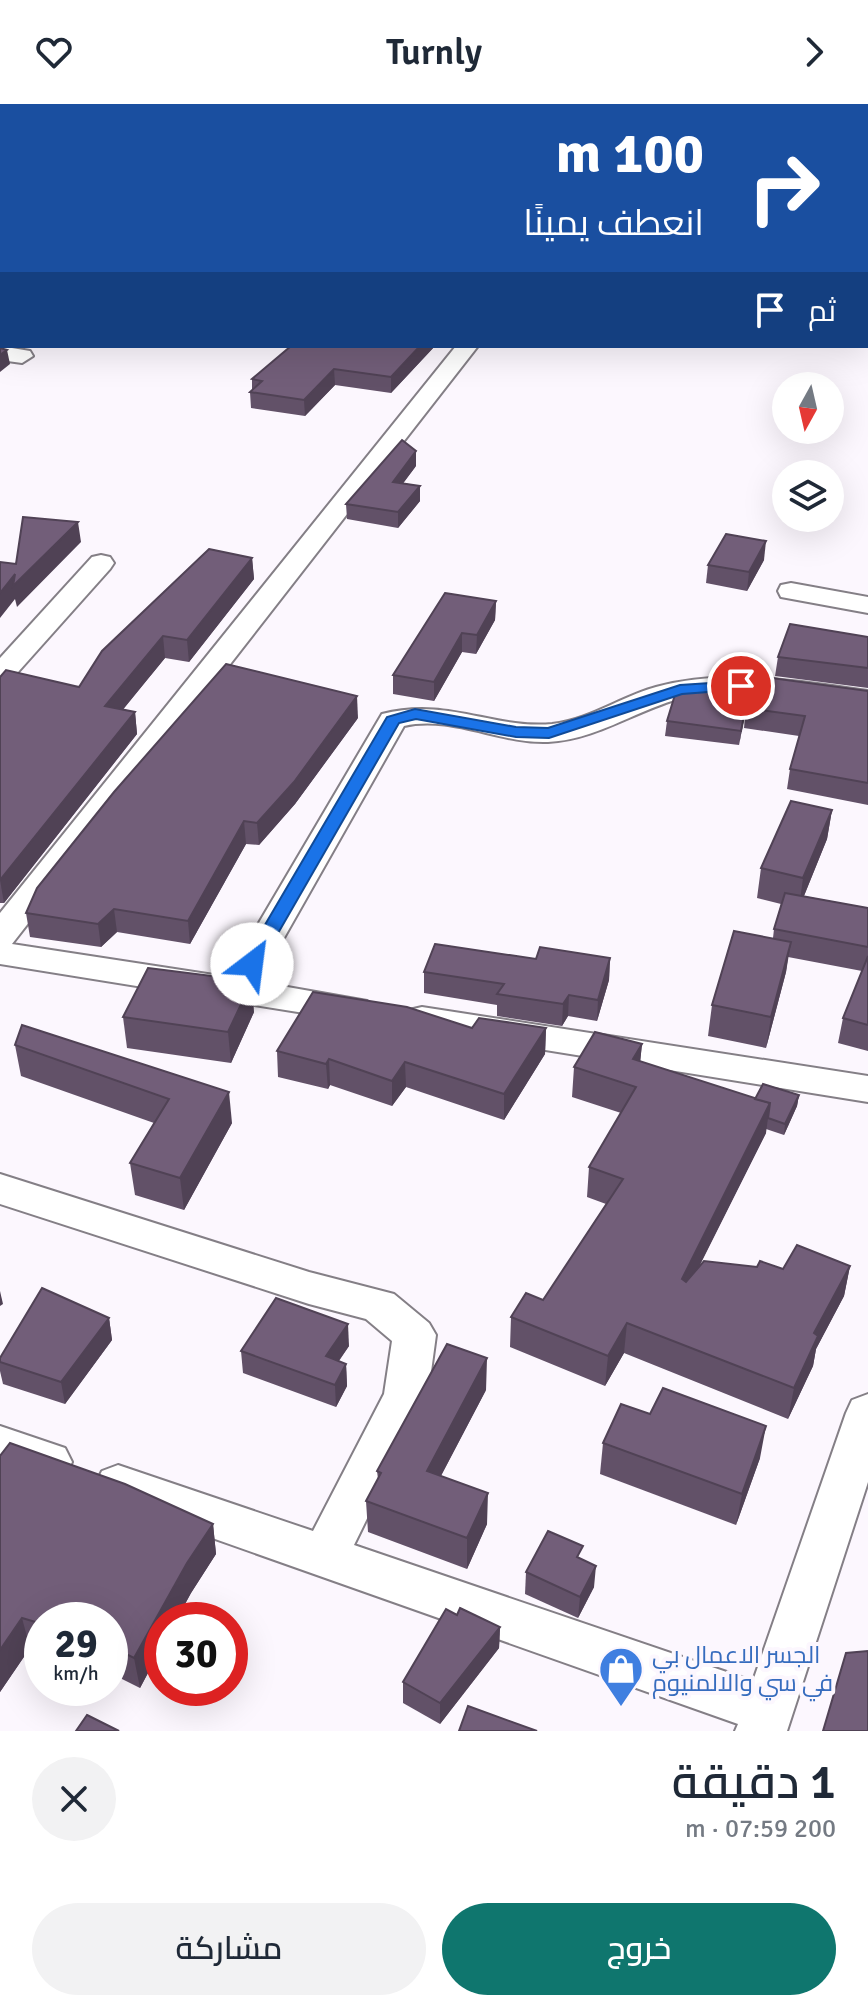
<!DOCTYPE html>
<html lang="ar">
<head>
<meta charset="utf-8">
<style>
	:root { --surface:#fff; --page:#f2f2f3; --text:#1f2937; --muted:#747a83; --accent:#0f766e }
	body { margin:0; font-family:Signika,Cairo,sans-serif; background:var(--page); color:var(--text); direction:rtl; height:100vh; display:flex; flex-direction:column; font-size:30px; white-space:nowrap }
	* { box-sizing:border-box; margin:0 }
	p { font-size:26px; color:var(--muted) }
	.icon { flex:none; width:44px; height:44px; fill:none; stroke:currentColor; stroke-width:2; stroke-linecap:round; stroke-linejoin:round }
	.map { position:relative; height:1627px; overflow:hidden; direction:ltr }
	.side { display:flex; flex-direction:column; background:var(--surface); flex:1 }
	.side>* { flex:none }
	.hud { position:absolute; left:0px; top:0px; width:868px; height:244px; box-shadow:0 8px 32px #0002; direction:rtl; background:#1a4fa0; color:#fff; overflow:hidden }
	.needle { width:52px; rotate:188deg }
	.tools { position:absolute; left:772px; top:268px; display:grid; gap:16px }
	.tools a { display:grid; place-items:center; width:72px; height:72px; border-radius:50%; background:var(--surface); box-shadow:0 8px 32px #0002; font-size:40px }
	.speed { position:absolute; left:24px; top:1498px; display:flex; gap:16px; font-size:40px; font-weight:700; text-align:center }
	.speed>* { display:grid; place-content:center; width:104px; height:104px; border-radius:50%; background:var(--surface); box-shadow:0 8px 32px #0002; line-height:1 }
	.speed small { font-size:20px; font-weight:400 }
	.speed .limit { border:12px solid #d22; background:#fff; color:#111 }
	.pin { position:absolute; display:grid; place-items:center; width:68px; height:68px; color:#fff; margin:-34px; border:4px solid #fff; border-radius:50%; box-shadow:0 2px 8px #0007 }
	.me { position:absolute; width:88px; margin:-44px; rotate:30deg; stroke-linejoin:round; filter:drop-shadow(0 0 6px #0008) }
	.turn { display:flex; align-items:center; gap:28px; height:168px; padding:0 32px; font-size:36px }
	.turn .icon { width:104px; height:104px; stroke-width:2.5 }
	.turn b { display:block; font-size:56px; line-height:68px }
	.then { display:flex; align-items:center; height:76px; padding:0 32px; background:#0003; gap:16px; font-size:30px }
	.round { display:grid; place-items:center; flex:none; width:84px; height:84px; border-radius:42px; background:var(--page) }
	.overview { display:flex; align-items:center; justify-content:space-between; height:136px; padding:0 32px }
	h1 { font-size:48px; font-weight:600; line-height:60px }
	.primary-button { display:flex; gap:16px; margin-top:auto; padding:16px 32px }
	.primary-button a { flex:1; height:92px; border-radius:48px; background:var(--accent); color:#fff; font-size:32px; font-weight:600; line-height:92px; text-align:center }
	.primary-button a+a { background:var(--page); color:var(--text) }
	header { display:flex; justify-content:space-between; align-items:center; height:104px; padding:0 32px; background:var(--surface); font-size:36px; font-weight:600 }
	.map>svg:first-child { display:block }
</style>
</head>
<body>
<header><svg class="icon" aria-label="forward" viewBox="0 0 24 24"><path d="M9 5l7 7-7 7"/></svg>Turnly<svg class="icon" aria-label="heart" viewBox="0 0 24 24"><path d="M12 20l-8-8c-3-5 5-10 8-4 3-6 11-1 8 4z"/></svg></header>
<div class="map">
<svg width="868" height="1627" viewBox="0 0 868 1627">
	<rect width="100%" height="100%" fill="#fcf7fe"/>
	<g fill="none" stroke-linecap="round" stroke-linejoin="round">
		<g stroke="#847f86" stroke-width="4">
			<g id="minor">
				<path d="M 0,19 L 2,19 L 0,31 Z"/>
				<rect x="866" y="134" width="2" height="12"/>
				<path d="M 0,242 L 30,247 L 33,252 L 22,259 L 0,256 Z"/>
				<path d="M 456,242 L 478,242 L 12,840 L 227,873 L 382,610 C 448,593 492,625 552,620 C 589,616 620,593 656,583 C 726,564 797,577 868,587 L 868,605 C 807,595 736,579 675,596 C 632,609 594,636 548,638 C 500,640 452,611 404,622 L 259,878 L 367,897 L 372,905 L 367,913 L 354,917 L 0,860 L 0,809 Z"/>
				<path d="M 101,451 L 110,453 L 114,459 L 110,465 L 10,577 L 0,580 L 0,554 L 92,453 Z"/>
				<path d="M 791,479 L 868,493 L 868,509 L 781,493 L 778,487 L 781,481 Z"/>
				<path d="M 422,903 L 868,972 L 868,998 L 409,924 L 404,915 L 409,906 Z"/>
				<path d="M 0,1070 L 309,1168 L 394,1190 L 429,1219 L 436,1231 L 428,1290 L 354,1441 L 753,1577 L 846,1309 L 852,1296 L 868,1290 L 868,1378 L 787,1627 L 735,1627 L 738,1620 L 102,1395 L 95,1381 L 102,1367 L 118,1361 L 313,1427 L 384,1290 L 392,1237 L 366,1215 L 309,1200 L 0,1100 Z"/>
				<path d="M 0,1322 L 65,1344 L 72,1358 L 65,1372 L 49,1377 L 0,1360 Z"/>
			</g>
		</g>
		<use href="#minor" fill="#fff" fill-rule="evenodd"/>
	</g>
	<g fill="#625168">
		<path d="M 0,0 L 57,0 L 54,2 L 2,2 L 2,12 L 0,11 Z"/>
		<path d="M 868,0 L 867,23 L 868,130 L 866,130 L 866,2 Z"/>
		<path d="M 2,121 L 2,181 L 0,181 L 0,122 Z"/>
		<path d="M 2,189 L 2,240 L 0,240 L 0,192 Z"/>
		<path d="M 291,242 L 435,242 L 391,289 L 335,281 L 305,312 L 251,304 L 250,288 L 252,286 L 252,275 Z"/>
		<path d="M 416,362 L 403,379 L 420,382 L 420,397 L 398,424 L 347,415 L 346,400 Z"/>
		<path d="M 252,454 L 254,475 L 189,558 L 165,554 L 123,605 L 135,608 L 137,630 L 4,799 L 0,799 L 0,573 L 79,583 Z"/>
		<path d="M 764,456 L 747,487 L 706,479 L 708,461 Z"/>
		<path d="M 496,497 L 495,516 L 476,550 L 462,548 L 434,597 L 393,590 L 393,571 Z"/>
		<path d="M 868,533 L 868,584 L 775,572 L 778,553 Z"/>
		<path d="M 868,587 L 868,701 L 787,685 L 790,665 L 799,632 L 744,624 L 746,604 Z"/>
		<path d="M 746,605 L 739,641 L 665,632 L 667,617 Z"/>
		<path d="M 358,614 L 295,700 L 259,741 L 246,740 L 190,840 L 117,828 L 101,843 L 30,833 L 26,809 Z"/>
		<path d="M 832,706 L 827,735 L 804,792 L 868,804 L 868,947 L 838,939 L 843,914 L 862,867 L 788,853 L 786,868 L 766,944 L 708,932 L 712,901 L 773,834 L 774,825 L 781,800 L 757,794 L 761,764 Z"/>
		<path d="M 610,854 L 609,876 L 597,917 L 568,912 L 562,922 L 497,912 L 497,901 L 424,889 L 424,868 L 536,855 Z"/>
		<path d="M 254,908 L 231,959 L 127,944 L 123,913 Z"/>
		<path d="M 22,921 L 232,1019 L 184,1106 L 135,1091 L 130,1059 L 154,1019 L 21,972 L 15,941 Z"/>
		<path d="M 472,924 L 546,924 L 545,950 L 504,1016 L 406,983 L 392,1002 L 330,981 L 328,985 L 278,973 L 277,947 Z"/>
		<path d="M 642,940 L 640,958 L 755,995 L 799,991 L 797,1002 L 784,1031 L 766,1025 L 766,1029 L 698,1164 L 783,1165 L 850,1162 L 844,1192 L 816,1245 L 813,1262 L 788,1315 L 624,1249 L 605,1282 L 510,1243 L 511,1213 L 543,1196 L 606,1100 L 587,1093 L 589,1063 L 621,1009 L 572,993 L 574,963 Z"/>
		<path d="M 109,1214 L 112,1236 L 65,1300 L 3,1280 L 0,1267 L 0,1254 Z"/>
		<path d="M 349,1242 L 339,1257 L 346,1260 L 347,1282 L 336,1303 L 243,1269 L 241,1247 Z"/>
		<path d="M 486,1286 L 441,1372 L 487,1420 L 467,1465 L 368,1428 L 366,1397 L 378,1375 L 377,1367 Z"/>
		<path d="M 603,1339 L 760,1354 L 736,1421 L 600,1370 Z"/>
		<path d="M 0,1352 L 213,1420 L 216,1450 L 191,1489 L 140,1584 L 110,1569 L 110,1516 L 42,1516 L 42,1548 L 30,1544 L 0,1588 Z"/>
		<path d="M 526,1468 L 594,1483 L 578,1514 L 525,1490 Z"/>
		<path d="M 457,1511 L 500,1523 L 499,1544 L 440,1620 L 403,1599 L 403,1578 Z"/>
	</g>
	<g fill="#504255">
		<path d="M 42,0 L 57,0 L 54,2 L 40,2 Z"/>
		<rect x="0" y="107" width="2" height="14"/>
		<path d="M 420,242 L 435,242 L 391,289 L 391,273 Z"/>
		<path d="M 7,246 L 10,260 L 0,268 L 0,251 Z"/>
		<path d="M 334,265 L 335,281 L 305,312 L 304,296 Z"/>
		<path d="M 416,347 L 416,362 L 393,393 L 393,378 Z"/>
		<path d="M 420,382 L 420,397 L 398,424 L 398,408 Z"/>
		<path d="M 78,418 L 81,438 L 17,503 L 15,495 L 0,514 L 0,489 L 15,470 Z"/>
		<path d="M 766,437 L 764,456 L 747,487 L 749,468 Z"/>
		<path d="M 252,454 L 254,475 L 189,558 L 187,536 Z"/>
		<path d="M 496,497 L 495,516 L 476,550 L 477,531 Z"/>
		<path d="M 462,529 L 462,548 L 434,597 L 434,578 Z"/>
		<path d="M 163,532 L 165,554 L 108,624 L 105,602 Z"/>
		<path d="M 748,591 L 746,605 L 739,641 L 741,627 Z"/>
		<path d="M 357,592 L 358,614 L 295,700 L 259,741 L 257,719 Z"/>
		<path d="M 135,608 L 137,630 L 4,799 L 0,776 Z"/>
		<path d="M 832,706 L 827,735 L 799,804 L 803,774 Z"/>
		<path d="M 244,717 L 246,740 L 190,840 L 188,817 Z"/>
		<path d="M 114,805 L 117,828 L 101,843 L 98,820 Z"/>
		<path d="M 791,838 L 786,868 L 766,944 L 771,913 Z"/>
		<path d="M 610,854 L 609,876 L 597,917 L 598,896 Z"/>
		<path d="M 252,877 L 254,908 L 231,959 L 228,928 Z"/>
		<path d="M 569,891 L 568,912 L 562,922 L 563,900 Z"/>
		<path d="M 546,924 L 545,950 L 504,1016 L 504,990 Z"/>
		<path d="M 642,940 L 639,969 L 633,955 Z"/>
		<path d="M 329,955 L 330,981 L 328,985 L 326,960 Z"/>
		<path d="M 405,958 L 406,983 L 392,1002 L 392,977 Z"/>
		<path d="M 229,988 L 232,1019 L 184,1106 L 180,1074 Z"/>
		<path d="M 799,991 L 797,1002 L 784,1031 L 785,1020 Z"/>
		<path d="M 770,999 L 766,1029 L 678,1205 L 682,1175 Z"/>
		<path d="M 850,1162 L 844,1192 L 816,1245 L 813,1262 L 788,1315 L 794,1284 L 814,1229 Z"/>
		<path d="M 0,1187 L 3,1200 L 0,1202 Z"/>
		<path d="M 109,1214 L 112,1236 L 65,1300 L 61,1278 Z"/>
		<path d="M 627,1219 L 624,1249 L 605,1282 L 608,1252 Z"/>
		<path d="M 348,1220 L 349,1242 L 327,1273 L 326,1252 Z"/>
		<path d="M 487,1254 L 486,1286 L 427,1398 L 427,1367 Z"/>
		<path d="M 346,1260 L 347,1282 L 336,1303 L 335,1281 Z"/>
		<path d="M 766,1322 L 760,1354 L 736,1421 L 742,1390 Z"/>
		<path d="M 488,1389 L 487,1420 L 467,1465 L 467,1434 Z"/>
		<path d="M 213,1420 L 216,1450 L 191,1489 L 176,1516 L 162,1516 L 162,1542 L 140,1584 L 134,1554 L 187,1459 Z"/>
		<path d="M 596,1462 L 594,1483 L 578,1514 L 580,1493 Z"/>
		<path d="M 22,1514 L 30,1544 L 0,1588 L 0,1546 Z"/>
		<path d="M 500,1523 L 499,1544 L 440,1620 L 440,1599 Z"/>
	</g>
	<g fill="#725e79" stroke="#504255" stroke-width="2">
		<path d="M 11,0 L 42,0 L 40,2 Z"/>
		<path d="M 290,0 L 868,0 L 868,11 L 866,11 L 866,2 L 288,2 Z"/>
		<path d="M 866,17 L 868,24 L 868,117 L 866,116 Z"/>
		<rect x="0" y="47" width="2" height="60"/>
		<path d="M 2,121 L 2,167 L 0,167 L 0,122 Z"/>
		<path d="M 2,189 L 2,226 L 0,226 L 0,192 Z"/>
		<path d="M 291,242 L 420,242 L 391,273 L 334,265 L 304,296 L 250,288 L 262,277 L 252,275 Z"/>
		<path d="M 0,244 L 7,246 L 0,251 Z"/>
		<path d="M 402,336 L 416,347 L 393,378 L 420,382 L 398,408 L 346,400 Z"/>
		<path d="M 23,413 L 78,418 L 13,482 L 15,470 L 0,489 L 0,458 L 16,460 Z"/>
		<path d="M 726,430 L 766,437 L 749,468 L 708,461 Z"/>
		<path d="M 209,445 L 252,454 L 187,536 L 163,532 L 105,602 L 135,608 L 0,776 L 0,573 L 6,566 L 79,583 L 102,547 Z"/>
		<path d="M 445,489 L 496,497 L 477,531 L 462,529 L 434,578 L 393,571 Z"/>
		<path d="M 790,520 L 868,533 L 868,564 L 778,553 Z"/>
		<path d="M 226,560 L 357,592 L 294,678 L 257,719 L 244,717 L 188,817 L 114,805 L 98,820 L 26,809 L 37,784 L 114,688 Z"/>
		<path d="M 756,572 L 868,587 L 868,679 L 790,665 L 805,612 L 746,604 Z"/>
		<path d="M 677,584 L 748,591 L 741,627 L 667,617 Z"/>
		<path d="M 791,697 L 832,706 L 803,774 L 761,764 Z"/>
		<path d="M 785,789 L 868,804 L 868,843 L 774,825 Z"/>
		<path d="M 734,827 L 791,838 L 771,913 L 712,901 Z"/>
		<path d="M 435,840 L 536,855 L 540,843 L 610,854 L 598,896 L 569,891 L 563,900 L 497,890 L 504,880 L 424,868 Z"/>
		<path d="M 868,852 L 868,921 L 843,914 Z"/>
		<path d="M 148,864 L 252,877 L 228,928 L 123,913 Z"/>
		<path d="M 313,888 L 407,903 L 472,924 L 479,914 L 546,924 L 504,990 L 405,958 L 392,977 L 329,955 L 326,960 L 277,947 Z"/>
		<path d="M 22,921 L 229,988 L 180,1074 L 130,1059 L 169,995 L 15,941 Z"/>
		<path d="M 595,928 L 642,940 L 633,955 L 770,999 L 682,1175 L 686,1178 L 704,1157 L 757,1163 L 760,1157 L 783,1165 L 797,1141 L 850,1162 L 814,1229 L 818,1232 L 794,1284 L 627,1219 L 608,1252 L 511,1213 L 526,1189 L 543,1196 L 623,1075 L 589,1063 L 636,983 L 574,963 Z"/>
		<path d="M 763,980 L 799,991 L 785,1020 L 768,1014 L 770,999 L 755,995 Z"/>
		<path d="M 42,1184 L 109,1214 L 61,1278 L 0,1258 L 0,1254 Z"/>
		<path d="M 276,1194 L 348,1220 L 326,1252 L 346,1260 L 335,1281 L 241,1247 Z"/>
		<path d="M 447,1240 L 487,1254 L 427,1367 L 488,1389 L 467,1434 L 366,1397 L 381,1369 L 377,1367 Z"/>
		<path d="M 663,1284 L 766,1322 L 742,1390 L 603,1339 L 621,1300 L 650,1310 Z"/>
		<path d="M 10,1339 L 125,1380 L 213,1420 L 187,1459 L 134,1554 L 110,1542 L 110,1516 L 42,1516 L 42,1520 L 22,1514 L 0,1546 L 0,1352 Z"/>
		<path d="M 548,1427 L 583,1442 L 577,1453 L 596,1462 L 580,1493 L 526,1468 Z"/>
		<path d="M 460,1504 L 500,1523 L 440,1599 L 403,1578 L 446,1505 L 457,1511 Z"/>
		<path d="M 868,1547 L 868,1627 L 823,1627 L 846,1549 Z"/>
		<path d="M 468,1602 L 537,1627 L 459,1627 Z"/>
		<path d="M 87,1611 L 119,1627 L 76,1627 Z"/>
	</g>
	<path fill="#1a73e8" stroke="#114b97" stroke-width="2" d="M 741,577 L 747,579 L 747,585 L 682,590 L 549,634 L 516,633 L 416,615 L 399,619 L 258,864 L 252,866 L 242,860 L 387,613 L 415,605 L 516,623 L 548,624 L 680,581 Z"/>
	<defs>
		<g id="shop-pin" transform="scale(2.3)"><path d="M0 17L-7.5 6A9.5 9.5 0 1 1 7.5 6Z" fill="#3f7fe0" stroke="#fcf7fe"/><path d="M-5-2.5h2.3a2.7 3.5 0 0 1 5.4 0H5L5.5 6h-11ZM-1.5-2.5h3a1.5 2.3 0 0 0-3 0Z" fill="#fff"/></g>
	</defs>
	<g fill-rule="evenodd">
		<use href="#shop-pin" x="621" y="1565"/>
	</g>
	<g text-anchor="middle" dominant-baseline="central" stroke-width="8" stroke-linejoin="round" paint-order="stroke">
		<g font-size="24" fill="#366cbe" stroke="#fcf7fe" text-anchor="start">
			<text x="652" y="1551">الجسر الاعمال بي<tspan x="652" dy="28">في سي والالمنيوم</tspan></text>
		</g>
	</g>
</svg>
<div class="tools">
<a><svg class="needle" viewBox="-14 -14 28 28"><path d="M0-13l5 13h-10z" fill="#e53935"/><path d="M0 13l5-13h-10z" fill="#747a83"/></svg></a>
<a><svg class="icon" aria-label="layers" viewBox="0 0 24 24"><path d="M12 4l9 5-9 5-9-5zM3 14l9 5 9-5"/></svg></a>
</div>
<div class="speed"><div>29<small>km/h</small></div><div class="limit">30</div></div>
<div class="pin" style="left:741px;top:582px;background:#d93025"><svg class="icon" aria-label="arrive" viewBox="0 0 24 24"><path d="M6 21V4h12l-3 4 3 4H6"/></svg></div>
<svg class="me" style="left:252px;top:860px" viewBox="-20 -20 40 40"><circle r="19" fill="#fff"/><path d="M0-13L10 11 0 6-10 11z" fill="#1a73e8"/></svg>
<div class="hud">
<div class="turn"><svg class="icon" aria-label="right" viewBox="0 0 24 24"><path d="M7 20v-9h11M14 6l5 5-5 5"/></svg><div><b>100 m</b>انعطف يمينًا</div></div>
<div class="then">ثم<svg class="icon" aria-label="arrive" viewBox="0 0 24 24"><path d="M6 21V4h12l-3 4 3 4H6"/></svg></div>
</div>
</div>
<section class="side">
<div class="overview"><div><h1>1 دقيقة</h1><p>200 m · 07:59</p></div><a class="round"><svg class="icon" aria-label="close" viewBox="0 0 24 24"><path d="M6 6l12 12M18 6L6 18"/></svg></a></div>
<div class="primary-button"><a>خروج</a><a>مشاركة</a></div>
</section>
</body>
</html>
